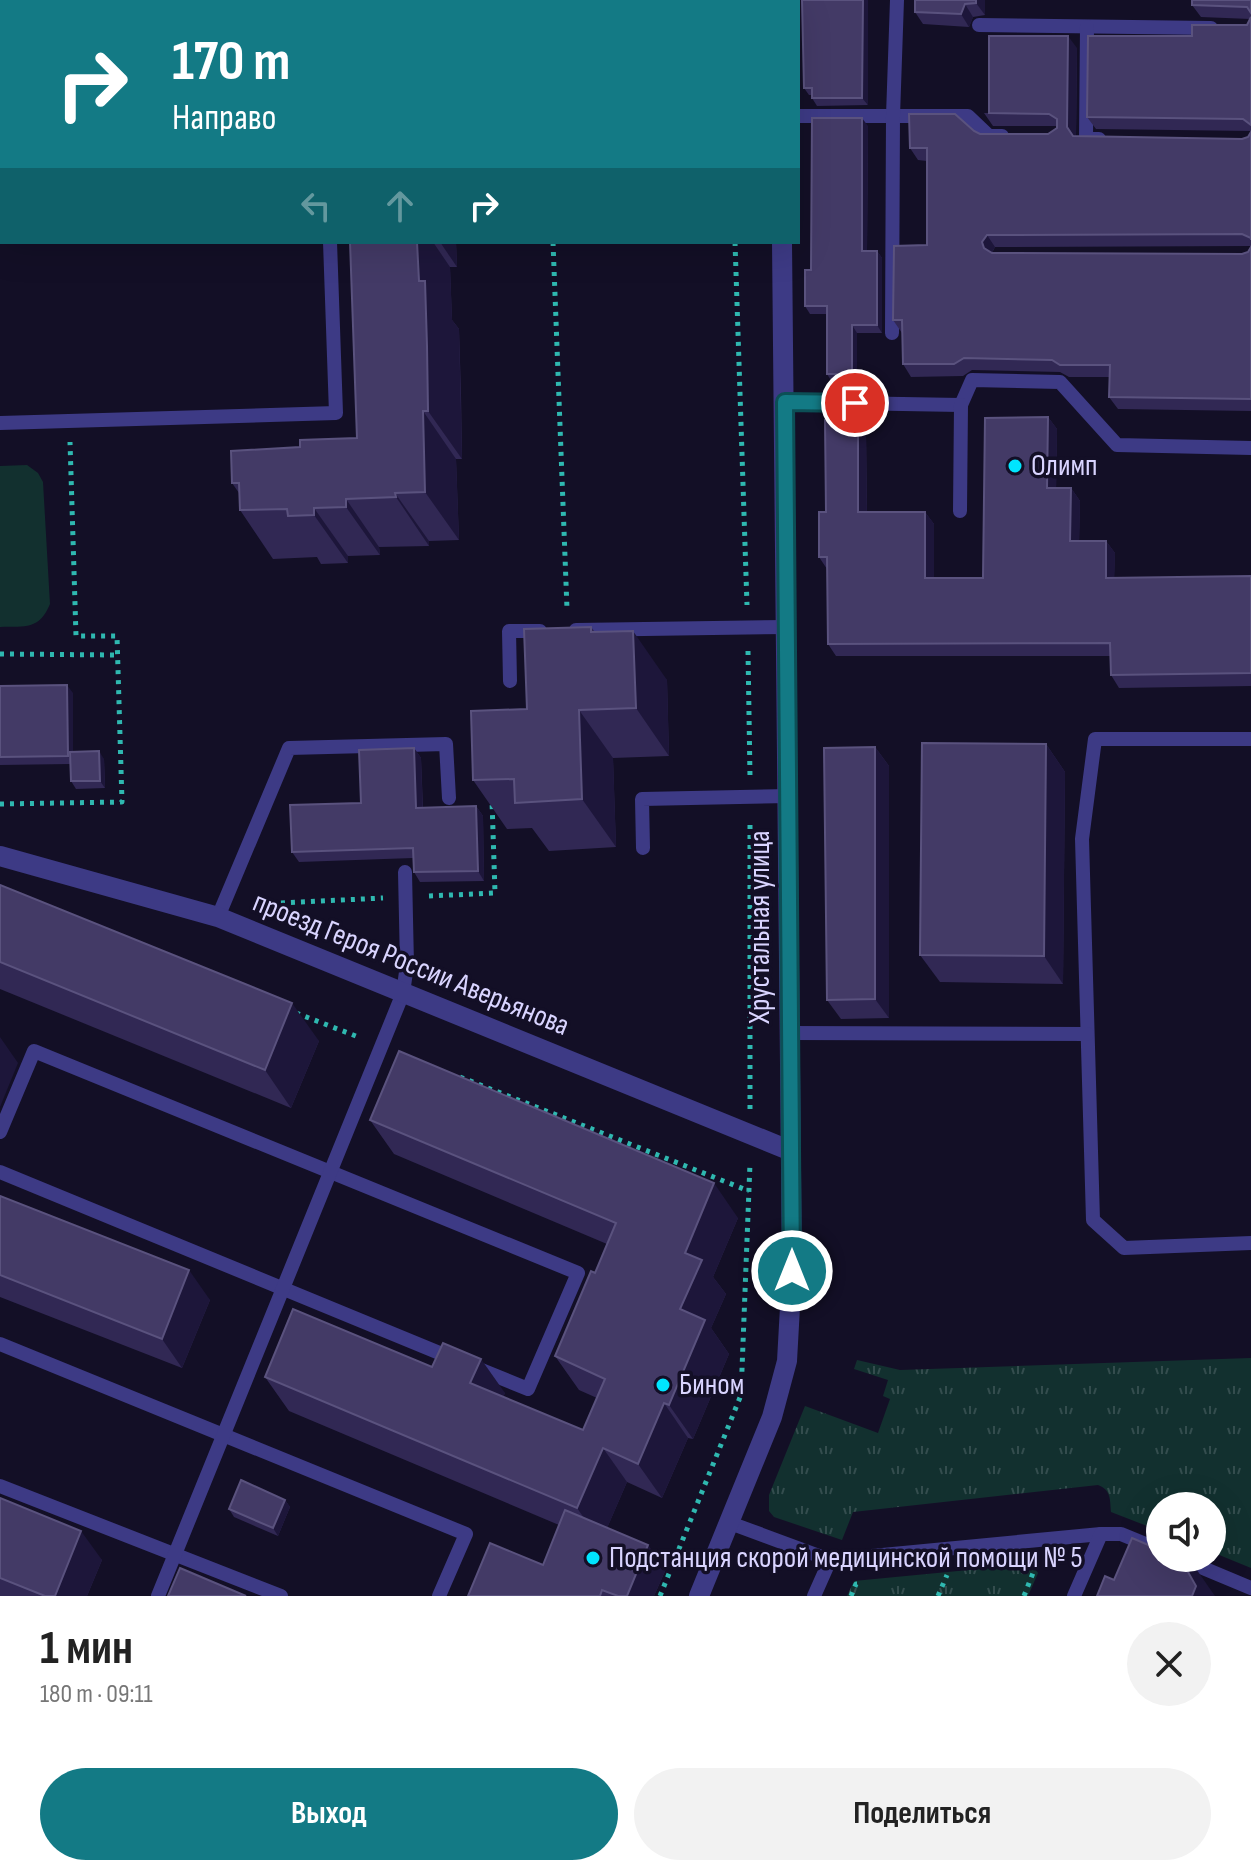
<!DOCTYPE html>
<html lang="ru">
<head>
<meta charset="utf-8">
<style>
	:root { --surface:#fff; --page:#f2f2f2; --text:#222; --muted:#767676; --accent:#137a85 }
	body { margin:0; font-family:"Sofia Sans Condensed",sans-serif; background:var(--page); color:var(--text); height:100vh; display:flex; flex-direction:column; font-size:30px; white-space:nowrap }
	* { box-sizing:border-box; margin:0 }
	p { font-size:26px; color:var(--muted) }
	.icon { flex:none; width:44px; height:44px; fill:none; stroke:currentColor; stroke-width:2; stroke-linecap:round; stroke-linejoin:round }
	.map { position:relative; height:1596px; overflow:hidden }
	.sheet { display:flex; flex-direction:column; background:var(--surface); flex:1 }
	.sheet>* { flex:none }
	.guide { position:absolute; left:0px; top:0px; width:800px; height:244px; box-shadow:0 8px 32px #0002; background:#137a85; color:#fff; overflow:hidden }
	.tools { position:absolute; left:1146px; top:1492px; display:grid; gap:16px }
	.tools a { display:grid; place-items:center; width:80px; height:80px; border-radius:50%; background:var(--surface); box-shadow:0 8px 32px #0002; font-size:40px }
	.pin { position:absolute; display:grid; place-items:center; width:68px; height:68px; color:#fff; margin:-34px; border:4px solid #fff; border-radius:50%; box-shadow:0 2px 8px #0007 }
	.me { position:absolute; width:88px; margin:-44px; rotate:0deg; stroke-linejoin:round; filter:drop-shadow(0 0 6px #0008) }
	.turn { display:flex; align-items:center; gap:28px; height:168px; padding:0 40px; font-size:36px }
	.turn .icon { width:104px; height:104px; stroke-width:2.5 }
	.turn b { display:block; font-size:56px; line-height:68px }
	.lanes { display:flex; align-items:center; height:76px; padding:0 40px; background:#0003; justify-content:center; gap:40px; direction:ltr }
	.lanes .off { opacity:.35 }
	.round { display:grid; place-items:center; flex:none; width:84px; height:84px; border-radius:42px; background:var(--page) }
	.head { display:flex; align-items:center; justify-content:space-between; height:136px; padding:0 40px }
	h1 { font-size:48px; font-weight:700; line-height:60px }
	.cta { display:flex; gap:16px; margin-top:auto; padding:16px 40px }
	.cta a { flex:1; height:92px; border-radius:48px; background:var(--accent); color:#fff; font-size:32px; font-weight:700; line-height:92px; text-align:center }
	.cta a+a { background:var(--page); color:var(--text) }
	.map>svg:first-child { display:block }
</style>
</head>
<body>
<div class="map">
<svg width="1251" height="1596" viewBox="0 0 1251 1596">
	<defs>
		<pattern id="grass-tufts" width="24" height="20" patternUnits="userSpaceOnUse" patternTransform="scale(2)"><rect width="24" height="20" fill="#12302f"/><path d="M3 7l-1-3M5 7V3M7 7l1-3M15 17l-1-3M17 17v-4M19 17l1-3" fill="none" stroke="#344d4e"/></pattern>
	</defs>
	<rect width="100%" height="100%" fill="#130f26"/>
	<g fill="url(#grass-tufts)">
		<path d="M 1251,1358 L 1251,1568 L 1212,1552 L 1212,1506 L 1160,1506 L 1160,1531 L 1111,1512 C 1110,1499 1111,1490 1098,1485 L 853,1512 L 842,1540 L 774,1517 L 769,1511 L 769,1495 L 805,1406 L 878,1433 L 890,1399 L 883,1396 L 888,1380 L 854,1369 L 857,1360 L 900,1370 Z"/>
		<path d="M 1031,1564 L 1038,1573 L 1028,1596 L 847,1596 L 854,1581 Z"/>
	</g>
	<path fill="#12302f" d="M 27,465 L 38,473 L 43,482 L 50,604 C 39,630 26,626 0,627 L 0,466 Z"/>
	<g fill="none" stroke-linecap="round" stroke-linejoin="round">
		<g stroke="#2fb8b0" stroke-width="5" stroke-dasharray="4 6" stroke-linecap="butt">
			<path d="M 55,0 L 55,2"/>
			<path d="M 553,242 L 567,609"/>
			<path d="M 735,242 L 747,605"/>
			<path d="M 748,651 L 750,777"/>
			<path d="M 0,654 L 118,655"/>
			<path d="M 0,804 L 122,802 L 117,636 L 76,636 L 70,442"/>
			<path d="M 429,896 L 495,893 L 492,801"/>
			<path d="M 261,904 L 383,898"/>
			<path d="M 296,1013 L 361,1038"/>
			<path d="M 460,1077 L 749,1191"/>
			<path d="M 750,1109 L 750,819"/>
			<path d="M 660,1596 L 741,1395 L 750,1163"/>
			<path d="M 851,1596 L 856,1584 L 861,1584"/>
			<path d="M 938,1596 L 947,1575"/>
			<path d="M 1024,1596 L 1033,1573 L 1026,1567"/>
		</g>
		<g stroke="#3d3a85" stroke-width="14">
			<path d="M 323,0 L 323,2"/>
			<path d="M 787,0 L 787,2"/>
			<path d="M 575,2 L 577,0"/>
			<path d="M 979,25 L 1211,28"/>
			<path d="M 1087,27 L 1086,139 L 1099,139"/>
			<path d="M 798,116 L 968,116 L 989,136 L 1002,136"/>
			<path d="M 892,333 L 893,116 L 897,0"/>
			<path d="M 785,402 L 961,405 L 972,380 L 1060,382 L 1117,445 L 1251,448"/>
			<path d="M 0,423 L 336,413 L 330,242"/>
			<path d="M 960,511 L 961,405"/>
			<path d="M 576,630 L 788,627"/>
			<path d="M 510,681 L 509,631 L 540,631"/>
			<path d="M 1251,739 L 1095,739 L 1082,839 L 1093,1220 L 1124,1248 L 1251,1243"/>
			<path d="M 643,848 L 642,799 L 789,796"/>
			<path d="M 218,917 L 289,748 L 446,744 L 449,798"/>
			<path d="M 790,1033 L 1087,1034"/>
			<path d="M 0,1132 L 34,1051 L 578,1273 L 528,1389 L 474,1367"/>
			<path d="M 0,1172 L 454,1359"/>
			<path d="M 0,1344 L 466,1534 L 439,1596"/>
			<path d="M 0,1486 L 281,1596"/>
			<path d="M 730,1523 L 830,1560 L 1101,1534"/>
			<path d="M 1179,1558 L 1251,1588"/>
			<path d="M 158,1596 L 403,993 L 407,965 L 405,872"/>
			<path d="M 814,1596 L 830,1560"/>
			<path d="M 1074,1596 L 1101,1534 L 1121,1534 L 1160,1550"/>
		</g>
		<g stroke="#3d3a85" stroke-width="20">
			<path d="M 661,0 L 662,2"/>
			<path d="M 0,856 L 218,917 L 791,1151"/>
			<path d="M 699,1596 L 772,1417 L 787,1361 L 792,1271 L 782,242"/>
		</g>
	</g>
	<g fill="#312854">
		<rect x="342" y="0" width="107" height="2"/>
		<path d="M 802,0 L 868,105 L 817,106 L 812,98 L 812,95 L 809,95 L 804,88 Z"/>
		<path d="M 985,0 L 985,15 L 973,17 L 969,27 L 923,24 L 915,12 Z"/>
		<path d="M 1181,0 L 1251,0 L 1251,131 L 1096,129 L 1087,117 L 1192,36 L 1247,25 L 1250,19 L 1201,17 L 1192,5 L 1192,0 Z"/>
		<path d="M 1077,48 L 1076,136 L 1242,139 L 1248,137 L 1251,132 L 1251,246 L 995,247 L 992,253 L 1242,254 L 1248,252 L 1251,247 L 1251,411 L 1118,409 L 1109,397 L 1109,377 L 1069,377 L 1060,372 L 972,370 L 963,376 L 911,377 L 903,364 L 902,333 L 893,320 L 927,245 L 927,161 L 918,160 L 910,148 L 974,131 L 980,134 L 1048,134 L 1057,128 L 1057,126 L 993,126 L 984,113 L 989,113 Z"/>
		<path d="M 868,126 L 867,251 L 877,251 L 882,258 L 882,333 L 857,333 L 857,382 L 832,382 L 827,374 L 827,314 L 810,314 L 805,306 L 811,270 Z"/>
		<path d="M 350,242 L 456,242 L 457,267 L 450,267 L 452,320 L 459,329 L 461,394 L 462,459 L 456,459 L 459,540 L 429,541 L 429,546 L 379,547 L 380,555 L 348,556 L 348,563 L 321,564 L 317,557 L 273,559 L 240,510 L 239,493 L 232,483 L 300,447 L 357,438 Z"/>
		<path d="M 1048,417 L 1057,429 L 1056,488 L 1071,488 L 1080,501 L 1079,541 L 1106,541 L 1115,553 L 1114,578 L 1251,576 L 1251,686 L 1119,688 L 1111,675 L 1110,656 L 836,656 L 828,644 L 827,569 L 819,557 L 826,512 L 866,432 L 867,512 L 925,512 L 934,524 L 934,578 L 983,578 Z"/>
		<path d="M 591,627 L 595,632 L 667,680 L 669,756 L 613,758 L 616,847 L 549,851 L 532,828 L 507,829 L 473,780 Z"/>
		<path d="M 0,686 L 73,693 L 73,752 L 104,759 L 105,788 L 76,789 L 71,781 L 70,764 L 0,765 Z"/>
		<path d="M 1046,744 L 1065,772 L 1063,984 L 940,982 L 920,955 Z"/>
		<path d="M 875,747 L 889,766 L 889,1018 L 841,1019 L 827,1000 Z"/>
		<path d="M 414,748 L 421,758 L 423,808 L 476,806 L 483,816 L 484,881 L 420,882 L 414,872 L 413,858 L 299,862 L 292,852 L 361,803 Z"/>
		<path d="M 0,885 L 319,1041 L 291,1108 L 0,989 Z"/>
		<path d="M 370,1120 L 738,1218 L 713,1277 L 726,1294 L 711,1328 L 729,1354 L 693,1439 L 688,1438 L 662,1498 L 627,1482 L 607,1528 L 666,1569 L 654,1596 L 468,1596 L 543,1565 L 559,1525 L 289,1411 L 265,1377 L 432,1367 L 505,1393 L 503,1397 L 583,1430 L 597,1398 L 579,1390 L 555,1356 L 595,1273 L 607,1244 L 394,1154 Z"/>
		<path d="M 0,1196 L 210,1300 L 182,1368 L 0,1297 Z"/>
		<path d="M 0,1498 L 102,1560 L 87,1596 L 0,1596 Z"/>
		<path d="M 285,1500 L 290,1507 L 278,1536 L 234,1517 L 229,1509 Z"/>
	</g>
	<g fill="#1d163a">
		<path d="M 402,0 L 416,0 L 417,2 L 402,2 Z"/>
		<path d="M 423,0 L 435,0 L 437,2 L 425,2 Z"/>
		<path d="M 863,0 L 868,0 L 868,105 L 862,98 Z"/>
		<path d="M 976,0 L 985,0 L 985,15 L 976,3 Z"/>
		<path d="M 965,4 L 973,17 L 969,27 L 961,14 Z"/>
		<path d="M 1068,36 L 1077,48 L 1076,139 L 1067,127 Z"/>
		<path d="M 0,107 L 2,109 L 2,138 L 0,135 Z"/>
		<path d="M 862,118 L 868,126 L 867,258 L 862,251 Z"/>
		<path d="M 987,235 L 995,247 L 991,254 L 984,248 L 982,242 Z"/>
		<path d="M 417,242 L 433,242 L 450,267 L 452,320 L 459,329 L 462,459 L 428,411 L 419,281 Z"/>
		<path d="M 440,242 L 456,242 L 457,267 Z"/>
		<path d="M 877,251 L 882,258 L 882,333 L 877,325 Z"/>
		<path d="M 852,325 L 857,333 L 857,382 L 852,374 Z"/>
		<path d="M 423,411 L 456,459 L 459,540 L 425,492 Z"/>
		<path d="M 1048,417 L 1057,429 L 1056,501 L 1047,488 Z"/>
		<path d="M 858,420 L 866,432 L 867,524 L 858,512 Z"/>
		<path d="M 1071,488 L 1080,501 L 1079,553 L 1070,541 Z"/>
		<path d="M 395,493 L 429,541 L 429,546 L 396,497 Z"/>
		<path d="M 346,499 L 379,547 L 380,555 L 346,507 Z"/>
		<path d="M 314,508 L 348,556 L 348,563 L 314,515 Z"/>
		<path d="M 925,512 L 934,524 L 934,591 L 925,578 Z"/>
		<path d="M 1106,541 L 1115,553 L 1114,590 L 1106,578 Z"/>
		<path d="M 633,631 L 667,680 L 669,756 L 636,708 Z"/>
		<path d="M 67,685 L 73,693 L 73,764 L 68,756 Z"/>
		<path d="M 579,710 L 613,758 L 616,847 L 582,799 Z"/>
		<path d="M 1046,744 L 1065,772 L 1063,984 L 1044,956 Z"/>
		<path d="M 875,747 L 889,766 L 889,1018 L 875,999 Z"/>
		<path d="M 414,748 L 421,758 L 423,818 L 416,808 Z"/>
		<path d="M 99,751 L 104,759 L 105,788 L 100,781 Z"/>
		<path d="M 476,806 L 483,816 L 484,881 L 478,871 Z"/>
		<path d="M 292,1003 L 319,1041 L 291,1108 L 265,1070 Z"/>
		<path d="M 0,1037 L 18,1063 L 0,1107 Z"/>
		<path d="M 714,1183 L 738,1218 L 713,1277 L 726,1294 L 711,1328 L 729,1354 L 693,1439 L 669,1405 L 680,1309 L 685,1253 Z"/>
		<path d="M 189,1270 L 210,1300 L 182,1368 L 162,1339 Z"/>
		<path d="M 481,1359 L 505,1393 L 494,1417 L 470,1383 Z"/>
		<path d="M 664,1403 L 688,1438 L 662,1498 L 638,1464 Z"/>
		<path d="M 603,1448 L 627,1482 L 601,1542 L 577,1508 Z"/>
		<path d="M 285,1500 L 290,1507 L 278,1536 L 273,1528 Z"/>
		<path d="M 81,1531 L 102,1560 L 87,1596 L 55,1596 Z"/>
		<path d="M 648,1545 L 666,1569 L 654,1596 L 627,1596 Z"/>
		<path d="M 1192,1563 L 1215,1596 L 1192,1596 L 1188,1572 Z"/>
	</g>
	<g fill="#433a66" stroke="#5a527e" stroke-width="2">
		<rect x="342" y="0" width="60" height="2"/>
		<path d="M 802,0 L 863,0 L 862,98 L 812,98 L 812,88 L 804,88 Z"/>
		<path d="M 915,0 L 976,0 L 976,3 L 965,4 L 961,14 L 915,12 Z"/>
		<path d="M 1192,0 L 1251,0 L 1251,13 L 1247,7 L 1192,5 Z"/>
		<path d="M 1251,17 L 1251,125 L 1243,119 L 1087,117 L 1088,36 L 1192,36 L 1192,25 L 1247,25 Z"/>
		<path d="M 989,36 L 1068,36 L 1067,127 L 1073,136 L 1242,139 L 1248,137 L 1251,132 L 1251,240 L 1251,238 L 1242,234 L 987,235 L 982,242 L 984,248 L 992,253 L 1242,254 L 1248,252 L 1251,247 L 1251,399 L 1109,397 L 1110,365 L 1060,365 L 1052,360 L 964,358 L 954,364 L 903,364 L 902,320 L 893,320 L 894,246 L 927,245 L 927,148 L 910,148 L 909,114 L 955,114 L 974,131 L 980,134 L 1048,134 L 1057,128 L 1057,119 L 1049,114 L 989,113 Z"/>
		<path d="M 812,118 L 862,118 L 862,251 L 877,251 L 877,325 L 852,325 L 852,374 L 827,374 L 827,306 L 805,306 L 805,270 L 811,270 Z"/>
		<path d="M 350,242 L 417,242 L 419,281 L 425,281 L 427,346 L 428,411 L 423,411 L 425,492 L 395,493 L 396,497 L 346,499 L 346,507 L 314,508 L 314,515 L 288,516 L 287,509 L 240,510 L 239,483 L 232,483 L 231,451 L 300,447 L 300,440 L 357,438 Z"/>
		<path d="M 1048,417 L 1047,488 L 1071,488 L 1070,541 L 1106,541 L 1106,578 L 1251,576 L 1251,673 L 1111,675 L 1110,643 L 828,644 L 827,557 L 819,557 L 819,512 L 826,512 L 825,420 L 858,420 L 858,512 L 925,512 L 925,578 L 983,578 L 985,418 Z"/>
		<path d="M 591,627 L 591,632 L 633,631 L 636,708 L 579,710 L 582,799 L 515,803 L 514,779 L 473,780 L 471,711 L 527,709 L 524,629 Z"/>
		<path d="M 67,685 L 68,756 L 0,757 L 0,686 Z"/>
		<path d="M 922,743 L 1046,744 L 1044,956 L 920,955 Z"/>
		<path d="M 875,747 L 875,999 L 827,1000 L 824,748 Z"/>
		<path d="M 414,748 L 416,808 L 476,806 L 478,871 L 414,872 L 413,848 L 292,852 L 290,805 L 361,803 L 359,750 Z"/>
		<path d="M 99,751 L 100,781 L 71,781 L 70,752 Z"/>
		<path d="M 0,885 L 292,1003 L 265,1070 L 0,962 Z"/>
		<path d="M 399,1051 L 714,1183 L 685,1253 L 702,1260 L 680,1309 L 705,1320 L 669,1405 L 664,1403 L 638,1464 L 603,1448 L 577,1508 L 265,1377 L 293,1309 L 432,1367 L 443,1343 L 481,1359 L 470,1383 L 583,1430 L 605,1379 L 555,1356 L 591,1271 L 595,1273 L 616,1223 L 370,1120 Z"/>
		<path d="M 0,1196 L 189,1270 L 162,1339 L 0,1275 Z"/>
		<path d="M 241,1480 L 285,1500 L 273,1528 L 229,1509 Z"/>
		<path d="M 0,1498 L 81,1531 L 55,1596 L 45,1596 L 0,1578 Z"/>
		<path d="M 565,1510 L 648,1545 L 627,1596 L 618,1596 L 602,1590 L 600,1596 L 468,1596 L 490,1543 L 543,1565 Z"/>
		<path d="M 1132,1538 L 1160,1550 L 1160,1558 L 1179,1558 L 1192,1563 L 1188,1572 L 1196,1586 L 1192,1596 L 1097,1596 L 1105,1576 L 1114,1580 Z"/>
		<path d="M 180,1568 L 246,1596 L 168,1596 Z"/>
	</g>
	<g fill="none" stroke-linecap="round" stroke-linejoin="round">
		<g stroke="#0c4f56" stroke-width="20">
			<path id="route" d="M 792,1271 L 785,402 L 855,403"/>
		</g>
		<use href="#route" stroke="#137a85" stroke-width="14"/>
	</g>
	<g fill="#00e5ff" stroke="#130f26" stroke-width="3">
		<circle cx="1015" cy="466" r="8"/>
		<circle cx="663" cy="1385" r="8"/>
		<circle cx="593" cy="1558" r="8"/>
	</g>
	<g text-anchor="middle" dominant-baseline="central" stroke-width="7" stroke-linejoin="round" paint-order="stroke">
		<g font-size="30" fill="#d9d4ff" stroke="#130f26" text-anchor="start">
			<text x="1031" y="466">Олимп</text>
			<text x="679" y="1385">Бином</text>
			<text x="609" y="1558">Подстанция скорой медицинской помощи № 5</text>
		</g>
		<g font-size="30" fill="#d9d4ff" stroke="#130f26">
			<text transform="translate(760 927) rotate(-90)">Хрустальная улица</text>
			<text transform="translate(411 964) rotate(22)">проезд Героя России Аверьянова</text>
		</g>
	</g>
</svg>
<div class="tools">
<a><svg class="icon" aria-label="sound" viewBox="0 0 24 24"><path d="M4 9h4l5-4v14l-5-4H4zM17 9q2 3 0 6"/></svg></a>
</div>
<div class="pin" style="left:855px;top:403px;background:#d93025"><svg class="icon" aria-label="arrive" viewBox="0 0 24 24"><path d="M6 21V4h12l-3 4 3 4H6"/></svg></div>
<svg class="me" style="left:792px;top:1271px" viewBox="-20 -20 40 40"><circle r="17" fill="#137a85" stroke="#fff" stroke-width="3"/><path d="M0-11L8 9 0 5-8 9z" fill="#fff"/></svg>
<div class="guide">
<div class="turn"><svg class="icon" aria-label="right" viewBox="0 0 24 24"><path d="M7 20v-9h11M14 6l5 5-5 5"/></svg><div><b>170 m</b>Направо</div></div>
<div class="lanes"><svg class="icon off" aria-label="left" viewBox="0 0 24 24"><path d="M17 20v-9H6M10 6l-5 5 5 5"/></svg><svg class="icon off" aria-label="ahead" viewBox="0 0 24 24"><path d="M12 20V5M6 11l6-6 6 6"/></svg><svg class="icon" aria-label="right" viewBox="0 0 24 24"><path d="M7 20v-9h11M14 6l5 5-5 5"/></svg></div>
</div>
</div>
<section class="sheet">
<div class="head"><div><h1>1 мин</h1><p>180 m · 09:11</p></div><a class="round"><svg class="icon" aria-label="close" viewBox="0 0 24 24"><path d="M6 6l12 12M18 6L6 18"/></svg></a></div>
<div class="cta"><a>Выход</a><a>Поделиться</a></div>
</section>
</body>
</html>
